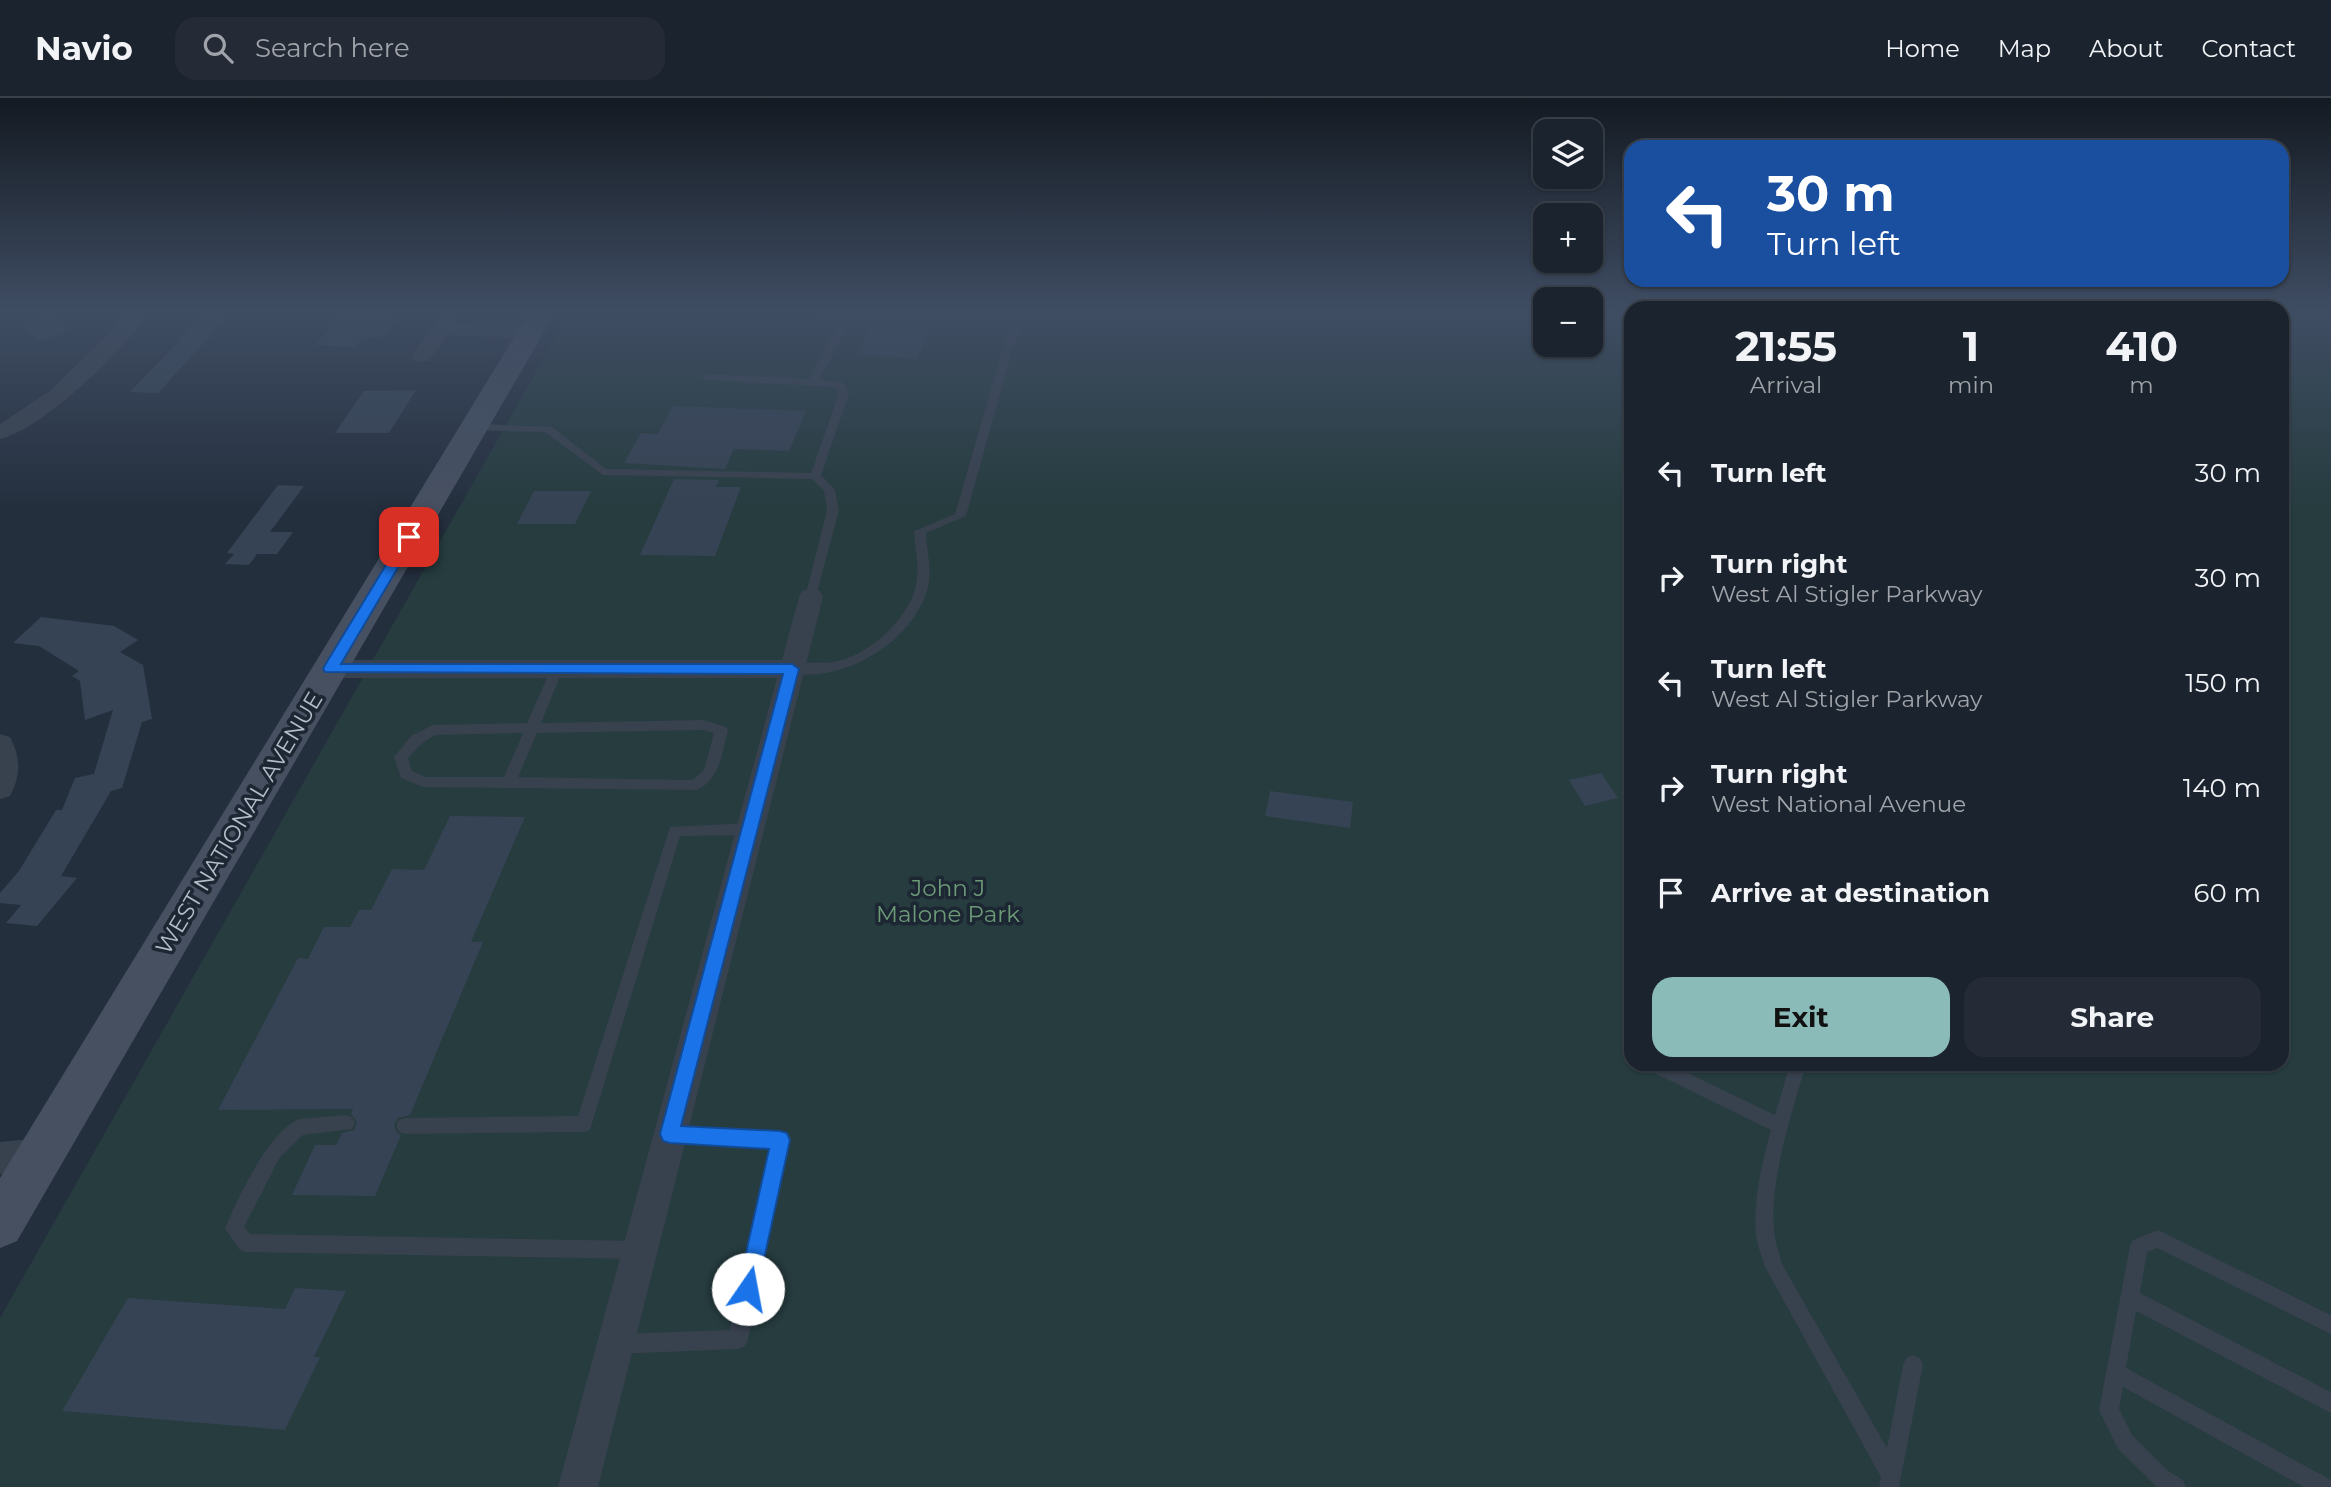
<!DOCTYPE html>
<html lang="en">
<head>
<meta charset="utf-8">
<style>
	:root { --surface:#1b232e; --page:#242b36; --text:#f1f3f6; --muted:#a0a4aa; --line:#39404a; --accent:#8bbbb9 }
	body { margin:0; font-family:Montserrat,sans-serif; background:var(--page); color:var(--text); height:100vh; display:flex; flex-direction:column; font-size:26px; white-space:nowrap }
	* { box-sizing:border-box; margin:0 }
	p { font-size:23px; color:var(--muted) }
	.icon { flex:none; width:38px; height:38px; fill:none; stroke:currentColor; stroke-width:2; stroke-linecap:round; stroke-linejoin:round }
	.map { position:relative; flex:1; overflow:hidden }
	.drawer { position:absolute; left:1624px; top:203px; width:665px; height:770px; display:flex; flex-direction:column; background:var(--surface); border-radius:21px; box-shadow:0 2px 5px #0004,0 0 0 2px var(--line) }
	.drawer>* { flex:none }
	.hud { position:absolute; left:1624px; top:42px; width:665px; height:147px; border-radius:21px; box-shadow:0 2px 5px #0004,0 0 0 2px var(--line); background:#1a4fa0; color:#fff; overflow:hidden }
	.buttons { position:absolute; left:1533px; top:21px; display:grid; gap:14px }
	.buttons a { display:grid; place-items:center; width:70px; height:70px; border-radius:14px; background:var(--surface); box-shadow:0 2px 5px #0004,0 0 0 2px var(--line); font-size:35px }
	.pin { position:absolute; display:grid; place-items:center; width:60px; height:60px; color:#fff; margin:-30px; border-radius:14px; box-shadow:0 4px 10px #0006 }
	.me { position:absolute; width:77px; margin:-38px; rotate:12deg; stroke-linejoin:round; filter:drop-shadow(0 0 5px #0008) }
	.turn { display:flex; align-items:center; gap:24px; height:147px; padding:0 28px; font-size:32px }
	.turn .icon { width:91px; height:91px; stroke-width:2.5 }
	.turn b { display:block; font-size:49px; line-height:60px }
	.eta { display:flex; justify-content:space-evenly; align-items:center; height:119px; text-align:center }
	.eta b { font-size:42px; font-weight:700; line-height:49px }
	.primary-button { display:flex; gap:14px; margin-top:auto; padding:14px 28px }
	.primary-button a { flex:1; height:80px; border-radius:21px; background:var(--accent); color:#111; font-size:28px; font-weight:700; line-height:80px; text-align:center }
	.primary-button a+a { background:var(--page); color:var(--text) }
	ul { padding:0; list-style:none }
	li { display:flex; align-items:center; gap:21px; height:105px; padding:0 28px }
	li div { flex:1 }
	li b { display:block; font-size:26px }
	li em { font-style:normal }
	header { display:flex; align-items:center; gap:42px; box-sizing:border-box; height:98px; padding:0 35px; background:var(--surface); border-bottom:2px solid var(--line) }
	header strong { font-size:33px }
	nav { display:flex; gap:38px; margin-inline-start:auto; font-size:24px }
	.search { width:490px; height:63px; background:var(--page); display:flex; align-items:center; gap:18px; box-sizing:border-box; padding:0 24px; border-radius:21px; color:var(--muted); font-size:26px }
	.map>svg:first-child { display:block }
</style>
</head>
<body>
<header>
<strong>Navio</strong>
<div class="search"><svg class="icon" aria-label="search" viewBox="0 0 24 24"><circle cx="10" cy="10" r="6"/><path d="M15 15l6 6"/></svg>Search here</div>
<nav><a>Home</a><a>Map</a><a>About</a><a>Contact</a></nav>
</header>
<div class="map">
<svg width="2331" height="1389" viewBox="0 0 2331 1389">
	<rect width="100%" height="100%" fill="#242f3e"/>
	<path fill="#263c3f" d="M 816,215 L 1545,215 L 1545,247 L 1591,247 L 1591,215 L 1631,215 L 1631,966 L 2282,966 L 2282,215 L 2331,215 L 2331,1389 L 0,1389 L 0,1220 L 566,221 L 812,223 Z"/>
	<g fill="#364354">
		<path d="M 207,215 L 227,219 L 158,295 L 130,294 L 182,240 L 178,240 Z"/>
		<path d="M 344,215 L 380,215 L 376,220 L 397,220 L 381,240 L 363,239 L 355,249 L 315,247 Z"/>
		<path d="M 879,215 L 939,215 L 917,261 L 857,256 Z"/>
		<path d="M 52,216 L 68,233 L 40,244 L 23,226 Z"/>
		<path d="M 416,292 L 389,335 L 335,335 L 364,293 Z"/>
		<path d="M 673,308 L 806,313 L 789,353 L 734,351 L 725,371 L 624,365 L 641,335 L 658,336 Z"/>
		<path d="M 674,381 L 719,382 L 716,389 L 741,389 L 715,458 L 640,457 Z"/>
		<path d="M 278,387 L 304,388 L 270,434 L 293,434 L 277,456 L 257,456 L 249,467 L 225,466 L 234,456 L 227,455 Z"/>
		<path d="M 534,393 L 591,393 L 575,426 L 517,426 Z"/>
		<path d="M 41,519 L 114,528 L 138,542 L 120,554 L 143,567 L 152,621 L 142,624 L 122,690 L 111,693 L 61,778 L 77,780 L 37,828 L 6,825 L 21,807 L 0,805 L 0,795 L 19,773 L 56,712 L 62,712 L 75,680 L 94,676 L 113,612 L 85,622 L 80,583 L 72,578 L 79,573 L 39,548 L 13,545 Z"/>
		<path d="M 1601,675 L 1618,700 L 1585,708 L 1569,682 Z"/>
		<path d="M 1270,693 L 1353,704 L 1350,730 L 1265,718 Z"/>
		<path d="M 450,718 L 525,719 L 471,844 L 483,844 L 410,1017 L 398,1020 L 394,1027 L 397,1035 L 401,1037 L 375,1098 L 292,1097 L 315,1047 L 336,1047 L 342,1035 L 354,1032 L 357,1024 L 351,1016 L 353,1011 L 218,1012 L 298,860 L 308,861 L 324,829 L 350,829 L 359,812 L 371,812 L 392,771 L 424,772 Z"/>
		<path d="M 295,1190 L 346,1193 L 314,1259 L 320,1259 L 285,1332 L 62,1313 L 128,1200 L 285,1211 Z"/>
	</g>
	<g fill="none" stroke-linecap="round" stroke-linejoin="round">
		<g fill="#38414e" fill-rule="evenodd">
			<path d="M 845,215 L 855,215 L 819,282 L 843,284 L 849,295 L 821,377 L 835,392 L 839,412 L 815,502 L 807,502 L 805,499 L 827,412 L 824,393 L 812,381 L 603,377 L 545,334 L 475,332 L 470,329 L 475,326 L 552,329 L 606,371 L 811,375 L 839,295 L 835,289 L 706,282 L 701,279 L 706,276 L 809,281 Z"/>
			<path d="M 1017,215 L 1027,215 L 1012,253 L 966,418 L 926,435 C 927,453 932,471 928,489 C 915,543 841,588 787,574 L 786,571 C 795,562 819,566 832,564 C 867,560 909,521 916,487 C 920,470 915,451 914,433 L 955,416 L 1002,253 Z"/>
			<path d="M 557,566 L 563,571 L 541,625 L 704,622 L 726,629 L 728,632 C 722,654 720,683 696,692 L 423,689 L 401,680 L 394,659 L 411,638 L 433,627 L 527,625 L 551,571 ZM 704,632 L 714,635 L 704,672 L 693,682 L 518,679 L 537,635 ZM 523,635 L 504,679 L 425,679 L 412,673 L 408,660 L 421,646 L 435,637 Z"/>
			<path d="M 750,725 L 755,727 L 757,731 L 755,735 L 750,737 L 680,738 L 590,1032 L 584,1034 L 405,1036 L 399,1034 L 396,1028 L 399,1022 L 405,1020 L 578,1018 L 670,729 Z"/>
			<path d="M 1644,966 L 1669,966 L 1775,1017 L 1790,966 L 1806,966 C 1792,1015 1767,1088 1775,1139 C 1776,1148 1780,1157 1782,1166 L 1887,1350 L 1903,1267 L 1906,1260 L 1913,1257 L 1920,1260 L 1923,1267 L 1899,1389 L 1879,1389 L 1881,1379 L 1765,1169 C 1762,1158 1757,1148 1756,1137 C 1753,1102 1762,1065 1771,1032 L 1646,971 Z"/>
			<path d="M 346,1017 L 352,1019 L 355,1025 L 352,1031 L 303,1037 L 280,1059 L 244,1129 L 250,1136 L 639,1143 L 645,1146 L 648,1152 L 645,1158 L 639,1161 L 245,1154 L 239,1151 L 225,1130 C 237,1101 269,1033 299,1021 Z"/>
			<path d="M 670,1028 L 780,1034 L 786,1036 L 789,1042 L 748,1241 L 745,1248 L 738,1251 L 616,1256 L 609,1253 L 606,1246 L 609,1239 L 616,1236 L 730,1232 L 770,1050 L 670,1044 L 664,1042 L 661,1036 L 664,1030 Z"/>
			<path d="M 2158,1132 L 2331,1217 L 2331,1236 L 2157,1150 L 2147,1154 L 2140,1195 L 2331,1294 L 2331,1315 L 2136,1213 L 2126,1270 L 2331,1382 L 2331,1389 L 2304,1389 L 2123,1289 L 2119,1311 L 2132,1337 L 2168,1373 L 2183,1382 L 2186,1389 L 2157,1389 L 2118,1351 L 2099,1312 L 2130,1148 L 2133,1142 Z"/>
		</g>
		<g fill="#38414e" fill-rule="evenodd">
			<path d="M 129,215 L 149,215 C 122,253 45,330 0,341 L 0,326 L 50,293 Z"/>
			<path d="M 442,215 L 461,215 L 455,226 L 531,228 L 541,234 L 531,240 L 447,237 L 429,263 L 415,263 L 412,259 Z"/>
			<path d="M 811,491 L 820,493 L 823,499 L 598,1389 L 558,1389 L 777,580 L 330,580 L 321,577 L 317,571 L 321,565 L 330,562 L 782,562 L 799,499 L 802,493 Z"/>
			<path d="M 0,636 L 10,639 C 21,660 21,677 10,698 L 0,701 Z"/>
			<path d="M 41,1040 L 53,1044 L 58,1056 L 53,1068 L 41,1072 L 0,1076 L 0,1044 Z"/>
		</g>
		<path fill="#465061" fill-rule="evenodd" d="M 529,215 L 555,215 L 17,1143 L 0,1150 L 0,1080 Z"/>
	</g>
	<linearGradient id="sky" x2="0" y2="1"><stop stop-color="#141a22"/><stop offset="0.52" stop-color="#3f4d63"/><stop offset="1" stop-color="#3f4d63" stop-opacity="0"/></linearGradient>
	<rect width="2331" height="410" fill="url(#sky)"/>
	<path fill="#1a73e8" stroke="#114b97" stroke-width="2" d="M 409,434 L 416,439 L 341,566 L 792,566 L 799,571 L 681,1028 L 780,1033 L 787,1035 L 790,1042 L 756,1198 L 748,1201 L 741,1198 L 738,1191 L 769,1051 L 670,1045 L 663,1043 L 660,1036 L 783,576 L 325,574 L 323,571 L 325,567 L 403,439 Z"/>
	<g text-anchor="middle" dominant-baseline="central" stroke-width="7" stroke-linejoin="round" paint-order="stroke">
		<g font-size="23" fill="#b4bcc9" stroke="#1d2633">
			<text transform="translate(239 725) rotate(-59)">WEST NATIONAL AVENUE</text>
		</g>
		<g font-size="23" fill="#6b9a76" stroke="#1d2633">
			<text x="948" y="790">John J<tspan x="948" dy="26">Malone Park</tspan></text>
		</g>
	</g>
</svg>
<div class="buttons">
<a><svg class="icon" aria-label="layers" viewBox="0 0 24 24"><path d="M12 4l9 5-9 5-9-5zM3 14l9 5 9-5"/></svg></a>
<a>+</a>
<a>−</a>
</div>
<div class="pin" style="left:409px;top:439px;background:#d93025"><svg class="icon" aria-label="arrive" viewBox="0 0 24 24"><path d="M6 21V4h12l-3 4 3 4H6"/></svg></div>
<svg class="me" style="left:748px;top:1191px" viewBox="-20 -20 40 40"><circle r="19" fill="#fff"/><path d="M0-13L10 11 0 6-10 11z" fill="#1a73e8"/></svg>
<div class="hud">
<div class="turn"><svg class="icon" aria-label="left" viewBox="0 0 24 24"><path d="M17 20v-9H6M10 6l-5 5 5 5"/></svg><div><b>30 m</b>Turn left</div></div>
</div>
<section class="drawer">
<div class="eta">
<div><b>21:55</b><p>Arrival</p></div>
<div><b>1</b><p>min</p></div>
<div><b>410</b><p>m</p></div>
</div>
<ul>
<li><svg class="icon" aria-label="left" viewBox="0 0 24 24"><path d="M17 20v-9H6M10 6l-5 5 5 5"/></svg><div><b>Turn left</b></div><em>30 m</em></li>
<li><svg class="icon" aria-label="right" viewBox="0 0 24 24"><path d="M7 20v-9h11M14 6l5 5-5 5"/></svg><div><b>Turn right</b><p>West Al Stigler Parkway</p></div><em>30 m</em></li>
<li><svg class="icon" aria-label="left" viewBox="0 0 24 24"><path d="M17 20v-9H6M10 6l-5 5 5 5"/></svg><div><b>Turn left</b><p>West Al Stigler Parkway</p></div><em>150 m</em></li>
<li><svg class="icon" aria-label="right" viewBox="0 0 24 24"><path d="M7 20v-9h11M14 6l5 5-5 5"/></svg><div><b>Turn right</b><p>West National Avenue</p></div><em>140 m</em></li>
<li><svg class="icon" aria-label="arrive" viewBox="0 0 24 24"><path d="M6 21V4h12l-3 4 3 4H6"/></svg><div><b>Arrive at destination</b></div><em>60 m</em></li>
</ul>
<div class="primary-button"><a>Exit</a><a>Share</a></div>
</section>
</div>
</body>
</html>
